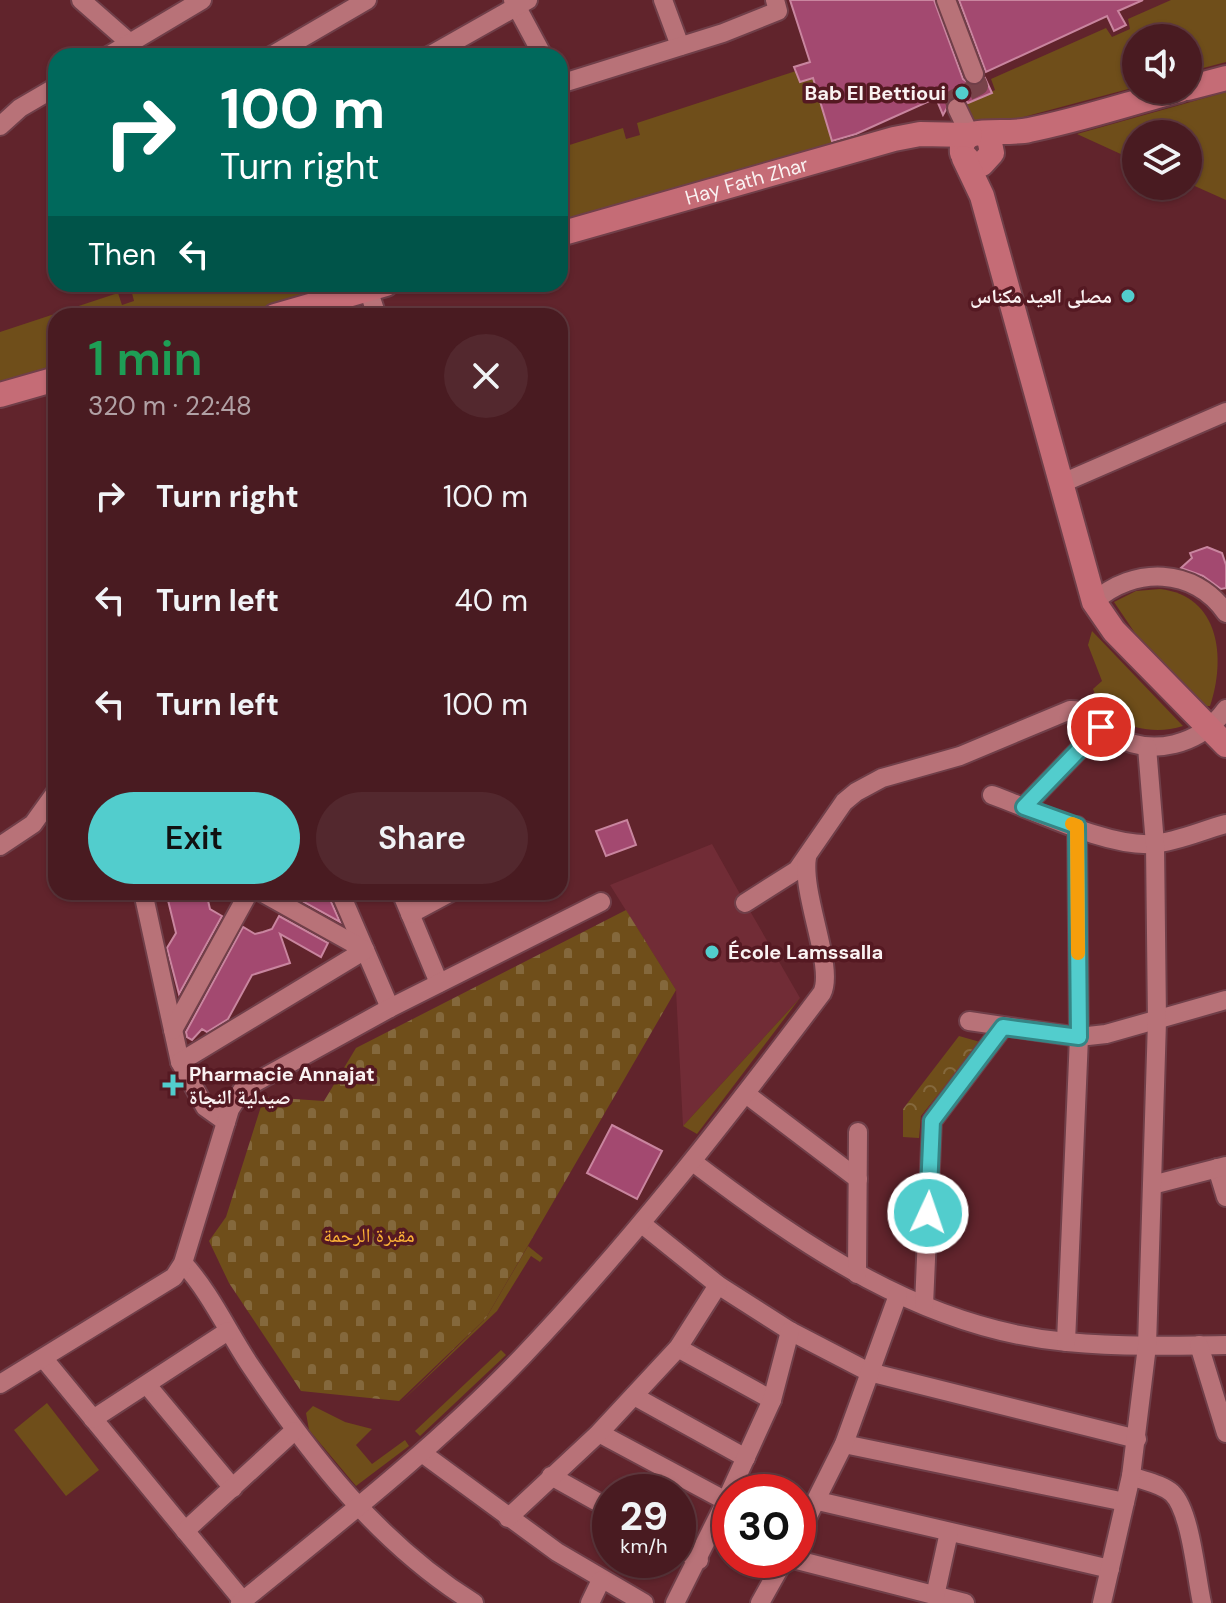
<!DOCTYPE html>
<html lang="en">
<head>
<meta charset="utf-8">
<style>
	:root { --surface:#491b21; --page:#53282e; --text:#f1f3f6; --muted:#b1a1a5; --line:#61393f; --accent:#52cdcd }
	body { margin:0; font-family:"DM Sans","Noto Naskh Arabic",sans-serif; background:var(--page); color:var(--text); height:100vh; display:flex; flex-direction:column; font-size:30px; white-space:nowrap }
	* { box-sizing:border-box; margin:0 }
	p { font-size:26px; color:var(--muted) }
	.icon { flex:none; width:44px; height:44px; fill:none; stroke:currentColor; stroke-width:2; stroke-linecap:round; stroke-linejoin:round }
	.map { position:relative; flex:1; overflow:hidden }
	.panel { position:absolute; left:48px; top:308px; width:520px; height:592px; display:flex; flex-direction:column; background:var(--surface); border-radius:24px; box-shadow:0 2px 6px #0004,0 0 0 2px var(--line) }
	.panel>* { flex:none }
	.hud { position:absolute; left:48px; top:48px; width:520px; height:244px; border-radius:24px; box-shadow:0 2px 6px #0004,0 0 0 2px var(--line); background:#00695c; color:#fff; overflow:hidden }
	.tools { position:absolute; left:1122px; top:24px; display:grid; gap:16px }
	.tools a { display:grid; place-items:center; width:80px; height:80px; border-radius:50%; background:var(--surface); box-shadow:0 2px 6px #0004,0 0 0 2px var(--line); font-size:40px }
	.speed { position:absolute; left:592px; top:1474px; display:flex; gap:16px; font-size:40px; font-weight:700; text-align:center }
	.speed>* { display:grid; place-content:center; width:104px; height:104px; border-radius:50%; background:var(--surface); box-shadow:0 2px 6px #0004,0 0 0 2px var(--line); line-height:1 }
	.speed small { font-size:20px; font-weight:400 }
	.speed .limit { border:12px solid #d22; background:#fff; color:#111 }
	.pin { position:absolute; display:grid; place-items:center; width:68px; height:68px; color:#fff; margin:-34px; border:4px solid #fff; border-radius:50%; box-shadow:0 2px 8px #0007 }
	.me { position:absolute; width:88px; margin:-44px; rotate:3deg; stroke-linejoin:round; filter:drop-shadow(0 0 6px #0008) }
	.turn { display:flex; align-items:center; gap:28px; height:168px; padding:0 40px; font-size:36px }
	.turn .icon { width:104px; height:104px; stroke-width:2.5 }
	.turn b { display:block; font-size:56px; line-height:68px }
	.then { display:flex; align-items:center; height:76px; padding:0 40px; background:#0003; gap:16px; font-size:30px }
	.round { display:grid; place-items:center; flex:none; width:84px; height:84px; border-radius:42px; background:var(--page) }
	.headline { display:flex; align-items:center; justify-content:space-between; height:136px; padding:0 40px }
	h1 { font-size:48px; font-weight:600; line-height:60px; color:#1e9e55 }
	.button { display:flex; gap:16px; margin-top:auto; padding:16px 40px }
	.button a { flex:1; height:92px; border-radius:48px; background:var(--accent); color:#111; font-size:32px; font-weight:600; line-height:92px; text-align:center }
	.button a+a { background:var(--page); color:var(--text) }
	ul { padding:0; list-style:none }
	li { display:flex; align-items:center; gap:24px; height:104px; padding:0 40px }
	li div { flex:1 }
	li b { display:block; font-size:30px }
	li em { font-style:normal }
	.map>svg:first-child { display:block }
</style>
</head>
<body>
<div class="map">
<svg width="1226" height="1603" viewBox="0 0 1226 1603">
	<defs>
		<pattern id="cemetery-stones" width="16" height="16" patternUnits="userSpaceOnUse" patternTransform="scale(2)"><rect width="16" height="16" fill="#6f4e1a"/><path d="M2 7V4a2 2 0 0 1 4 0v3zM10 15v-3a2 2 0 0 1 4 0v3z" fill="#84683c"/></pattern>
		<pattern id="park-crowns" width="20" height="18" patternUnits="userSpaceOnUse" patternTransform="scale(2)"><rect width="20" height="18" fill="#6f4e1a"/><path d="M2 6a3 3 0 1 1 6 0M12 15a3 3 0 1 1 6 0" fill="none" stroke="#84683c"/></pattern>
	</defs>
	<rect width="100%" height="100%" fill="#61242c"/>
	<path fill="#712c36" d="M 712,844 L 740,894 L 737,896 L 746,913 L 750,911 L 800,998 L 683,1126 L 676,990 L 610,885 Z"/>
	<g fill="#6f4e1a">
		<path d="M 1171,0 L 1226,0 L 1226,62 L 1188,72 L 1188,38 L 1136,38 L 1136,87 L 1005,122 L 982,119 L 968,122 L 962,106 L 995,90 L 991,79 L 1106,28 L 1112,37 L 1130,29 L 1128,19 Z"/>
		<path d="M 796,71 L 800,82 L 813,78 L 833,145 L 560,222 L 560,148 L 623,128 L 626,139 L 640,135 L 637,123 Z"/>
		<path d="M 1226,92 L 1226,200 L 1188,183 L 1188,134 L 1136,134 L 1136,161 L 1077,134 Z"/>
		<path d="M 146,284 L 348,284 L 237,316 L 56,316 L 56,368 L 0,384 L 0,332 L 118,293 L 122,305 L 134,301 L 131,289 Z"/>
		<path d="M 1160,589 C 1220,596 1226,658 1210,706 L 1206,706 L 1135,633 L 1114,602 L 1136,591 Z"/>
		<path d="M 1092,631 L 1183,726 C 1148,737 1107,725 1093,689 L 1102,681 L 1088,645 Z"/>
		<path d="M 800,998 L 697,1134 L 683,1126 Z"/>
		<path d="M 528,1246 L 543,1258 L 540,1262 L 531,1256 L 497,1311 L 400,1403 L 486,1318 Z"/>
		<path d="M 501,1350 L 506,1355 L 420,1436 L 415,1431 Z"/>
		<path d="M 47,1403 L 99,1470 L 66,1496 L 14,1430 Z"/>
		<path d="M 313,1406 L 345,1422 L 372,1429 L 356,1445 L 372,1464 L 405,1440 L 409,1446 L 356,1486 L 309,1430 L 306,1413 Z"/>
	</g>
	<path fill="url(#cemetery-stones)" d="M 626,910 L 676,990 L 486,1318 L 399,1401 L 301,1391 L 229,1283 L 209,1241 L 226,1217 L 264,1097 L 324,1101 L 356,1048 Z"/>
	<path fill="url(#park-crowns)" d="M 959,1036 L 980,1042 L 921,1116 L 919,1138 L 903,1137 L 903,1109 Z"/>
	<g fill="#a34970" stroke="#c9859f" stroke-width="2">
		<path d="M 790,0 L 934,0 L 963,79 L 973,86 L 985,78 L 992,93 L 968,103 L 963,98 L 953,97 L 943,115 L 936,98 L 856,134 L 832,141 L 813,78 L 800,82 L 794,67 L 810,62 Z"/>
		<path d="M 959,0 L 1143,0 L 1118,11 L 1126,25 L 1114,31 L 1107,16 L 986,72 Z"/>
		<path d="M 1207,547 L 1222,553 L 1226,565 L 1226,588 L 1221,589 L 1203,576 L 1181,568 L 1192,558 L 1190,553 Z"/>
		<path d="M 627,820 L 636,845 L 606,856 L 596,831 Z"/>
		<path d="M 166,892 L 206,892 L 210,909 L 222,916 L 179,994 L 167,948 L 176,933 Z"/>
		<path d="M 293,892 L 320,892 L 329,897 L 340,922 L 291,895 Z"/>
		<path d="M 279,916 L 328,943 L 321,957 L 280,934 L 290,963 L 252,975 L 228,1019 L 207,1032 L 202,1029 L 192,1040 L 187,1037 L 186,1032 L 243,927 L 255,934 L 263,932 L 272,929 Z"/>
		<path d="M 612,1125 L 662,1151 L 637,1199 L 587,1173 Z"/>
	</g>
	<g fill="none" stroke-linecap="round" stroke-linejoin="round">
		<path stroke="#78434a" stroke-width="18" stroke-dasharray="18 9" stroke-linecap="butt" d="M 957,108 L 953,99 L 979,86 L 974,74"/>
		<g stroke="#703f49" stroke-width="22">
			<g id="street">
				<path d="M 81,0 L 130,43"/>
				<path d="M 513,0 L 543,56"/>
				<path d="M 663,0 L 680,46"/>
				<path d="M 946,0 L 974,74"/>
				<path d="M 108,56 L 202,0"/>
				<path d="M 271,56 L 367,0"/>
				<path d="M 429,56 L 528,0"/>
				<path d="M 560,84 L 723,33 L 778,11 L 775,0"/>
				<path d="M 957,108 L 970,135"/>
				<path d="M 0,126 L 20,108 L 56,87"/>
				<path d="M 368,289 L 377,316"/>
				<path d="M 1060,484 L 1226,412"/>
				<path d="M 1094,602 C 1133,566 1195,567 1226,613"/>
				<path d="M 992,795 C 1037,811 1106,847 1153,844 C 1177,842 1203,830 1226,824"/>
				<path d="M 1024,807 L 1101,727"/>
				<path d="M 0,846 L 33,824 L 56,792"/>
				<path d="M 143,892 L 180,1062 L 205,1107 L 226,1122"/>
				<path d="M 340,892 L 390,1008"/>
				<path d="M 401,892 L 439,983"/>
				<path d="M 745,903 L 797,870 L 844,802 L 856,792 L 882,778 L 960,756 L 1070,710 C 1089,709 1098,727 1113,735 C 1152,758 1200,745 1226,709"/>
				<path d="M 410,914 L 451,892"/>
				<path d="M 969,1021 L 1079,1037 L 1106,1034 L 1226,1000"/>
				<path d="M 173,1030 L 249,892"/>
				<path d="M 180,1062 L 365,950 L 261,892"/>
				<path d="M 746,1094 L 858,1179"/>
				<path d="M 693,1162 C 805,1247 923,1329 1067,1342 C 1120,1347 1173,1346 1226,1345"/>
				<path d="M 1217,1168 L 1226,1197"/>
				<path d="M 1152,1185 L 1226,1166"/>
				<path d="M 642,1224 L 718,1285 L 790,1331 L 869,1372 L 1137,1439"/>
				<path d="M 183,1263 C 210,1292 228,1332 250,1365 C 311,1456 379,1544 474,1603"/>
				<path d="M 857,1274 L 858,1132"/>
				<path d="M 924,1305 L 932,1121 L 1003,1027"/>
				<path d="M 1066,1342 L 1079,1037 L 1077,826"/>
				<path d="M 1199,1345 L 1226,1433"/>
				<path d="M 678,1348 L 772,1400"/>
				<path d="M 44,1359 L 243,1601"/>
				<path d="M 0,1384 L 174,1277 L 183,1263 L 230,1109 L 243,1089 L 390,1008 L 601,902"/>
				<path d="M 147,1385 L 233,1488"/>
				<path d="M 634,1396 L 746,1458"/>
				<path d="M 93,1419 L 228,1331"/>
				<path d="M 599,1433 L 726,1501"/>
				<path d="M 844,1444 L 1125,1502"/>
				<path d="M 422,1453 L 557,1552 L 644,1603"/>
				<path d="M 551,1476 L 610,1509"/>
				<path d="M 1131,1476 C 1144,1481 1162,1484 1172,1493 C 1191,1511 1196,1577 1202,1603"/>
				<path d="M 730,1492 L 772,1400 L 790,1331"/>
				<path d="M 818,1501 L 1110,1569"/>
				<path d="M 508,1518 L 599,1433 L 678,1348 L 718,1285"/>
				<path d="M 185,1531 L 294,1431"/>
				<path d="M 798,1536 L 844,1444 L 898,1295"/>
				<path d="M 678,1548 L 699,1560"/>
				<path d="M 797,1560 L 965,1603"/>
				<path d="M 935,1596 L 949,1532"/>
				<path d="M 240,1603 C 337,1524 436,1447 522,1357 C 631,1242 727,1119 822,993 C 835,967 801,895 807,857"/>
				<path d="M 590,1603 L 601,1580"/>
				<path d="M 675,1603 L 730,1493"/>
				<path d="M 760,1603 L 784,1560"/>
				<path d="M 1102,1603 L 1131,1476 L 1147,1346 L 1157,1021 L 1155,844 L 1147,747"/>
			</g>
		</g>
		<g stroke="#703f49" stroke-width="28">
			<g id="secondary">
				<path d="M 1188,88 L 1226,78"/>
				<path d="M 980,133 L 989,138 L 992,153 L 982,164 L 972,164 L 962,153 C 961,144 964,137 973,134 C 988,130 1012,134 1029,130 C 1080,120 1130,103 1180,90"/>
				<path d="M 964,158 L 982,196 L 1094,602 L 1114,631 L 1226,745"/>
				<path id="s1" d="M 560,234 L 894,139 L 920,134 L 970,135"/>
				<path d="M 275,316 L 386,284"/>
				<path d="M 0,395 L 56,379"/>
			</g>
		</g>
		<use href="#street" stroke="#b87278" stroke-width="18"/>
		<use href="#secondary" stroke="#c56c76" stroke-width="24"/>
	</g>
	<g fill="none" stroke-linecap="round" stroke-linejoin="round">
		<g stroke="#358585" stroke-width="20">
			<path id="route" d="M 928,1213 L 932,1121 L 1003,1027 L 1079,1037 L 1077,826 L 1024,807 L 1101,727"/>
		</g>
		<use href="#route" stroke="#52cdcd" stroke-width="14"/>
		<path stroke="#f59e0b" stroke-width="14" d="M 1072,824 L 1077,826 L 1078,953"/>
	</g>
	<g fill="#52cdcd" stroke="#551922" stroke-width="3">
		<circle cx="962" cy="93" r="8"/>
		<circle cx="1128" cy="296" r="8"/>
		<circle cx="712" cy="952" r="8"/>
		<path d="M169 1073h8v8h8v8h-8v8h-8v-8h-8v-8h8z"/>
	</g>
	<g text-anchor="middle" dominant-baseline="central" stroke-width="7" stroke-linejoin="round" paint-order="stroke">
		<g font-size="20" font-weight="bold" fill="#faf2f2" stroke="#551922" text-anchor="end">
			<text x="946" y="93">Bab El Bettioui</text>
			<text x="1112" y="296">مصلى العيد مكناس</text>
			<text x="728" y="952" text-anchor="start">École Lamssalla</text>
			<text x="189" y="1074" text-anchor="start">Pharmacie Annajat<tspan x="189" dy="23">صيدلية النجاة</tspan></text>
		</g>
		<g font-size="20" fill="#faf2f2" stroke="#551922">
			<text stroke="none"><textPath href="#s1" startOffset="194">Hay Fath Zhar</textPath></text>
		</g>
		<g font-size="20" fill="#fdb236" stroke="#551922">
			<text x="369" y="1235">مقبرة الرحمة</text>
		</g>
	</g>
</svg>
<div class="tools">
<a><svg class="icon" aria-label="sound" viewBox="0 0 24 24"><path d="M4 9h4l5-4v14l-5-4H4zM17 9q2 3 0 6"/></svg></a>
<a><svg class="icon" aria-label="layers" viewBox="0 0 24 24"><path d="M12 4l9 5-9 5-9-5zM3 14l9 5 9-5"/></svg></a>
</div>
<div class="speed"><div>29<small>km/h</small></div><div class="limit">30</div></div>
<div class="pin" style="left:1101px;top:727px;background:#d93025"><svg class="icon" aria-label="arrive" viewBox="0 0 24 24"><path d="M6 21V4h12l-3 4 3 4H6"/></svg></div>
<svg class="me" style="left:928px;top:1213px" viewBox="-20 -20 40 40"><circle r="17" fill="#52cdcd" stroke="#fff" stroke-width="3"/><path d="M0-11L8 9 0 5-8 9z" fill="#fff"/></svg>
<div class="hud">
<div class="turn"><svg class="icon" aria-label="right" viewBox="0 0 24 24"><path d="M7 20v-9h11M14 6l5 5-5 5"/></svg><div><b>100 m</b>Turn right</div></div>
<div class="then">Then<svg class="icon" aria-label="left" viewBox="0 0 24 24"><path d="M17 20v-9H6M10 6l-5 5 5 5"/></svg></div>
</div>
<section class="panel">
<div class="headline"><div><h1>1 min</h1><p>320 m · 22:48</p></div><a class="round"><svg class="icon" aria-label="close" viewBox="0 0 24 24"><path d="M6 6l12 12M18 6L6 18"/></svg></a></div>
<ul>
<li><svg class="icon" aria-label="right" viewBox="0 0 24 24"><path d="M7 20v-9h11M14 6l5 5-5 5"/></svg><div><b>Turn right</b></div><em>100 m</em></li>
<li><svg class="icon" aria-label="left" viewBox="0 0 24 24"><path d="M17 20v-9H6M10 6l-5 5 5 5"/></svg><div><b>Turn left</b></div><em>40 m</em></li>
<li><svg class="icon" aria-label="left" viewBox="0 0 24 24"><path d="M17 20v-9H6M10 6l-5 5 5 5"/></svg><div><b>Turn left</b></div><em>100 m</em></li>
</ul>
<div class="button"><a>Exit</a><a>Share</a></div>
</section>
</div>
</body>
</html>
